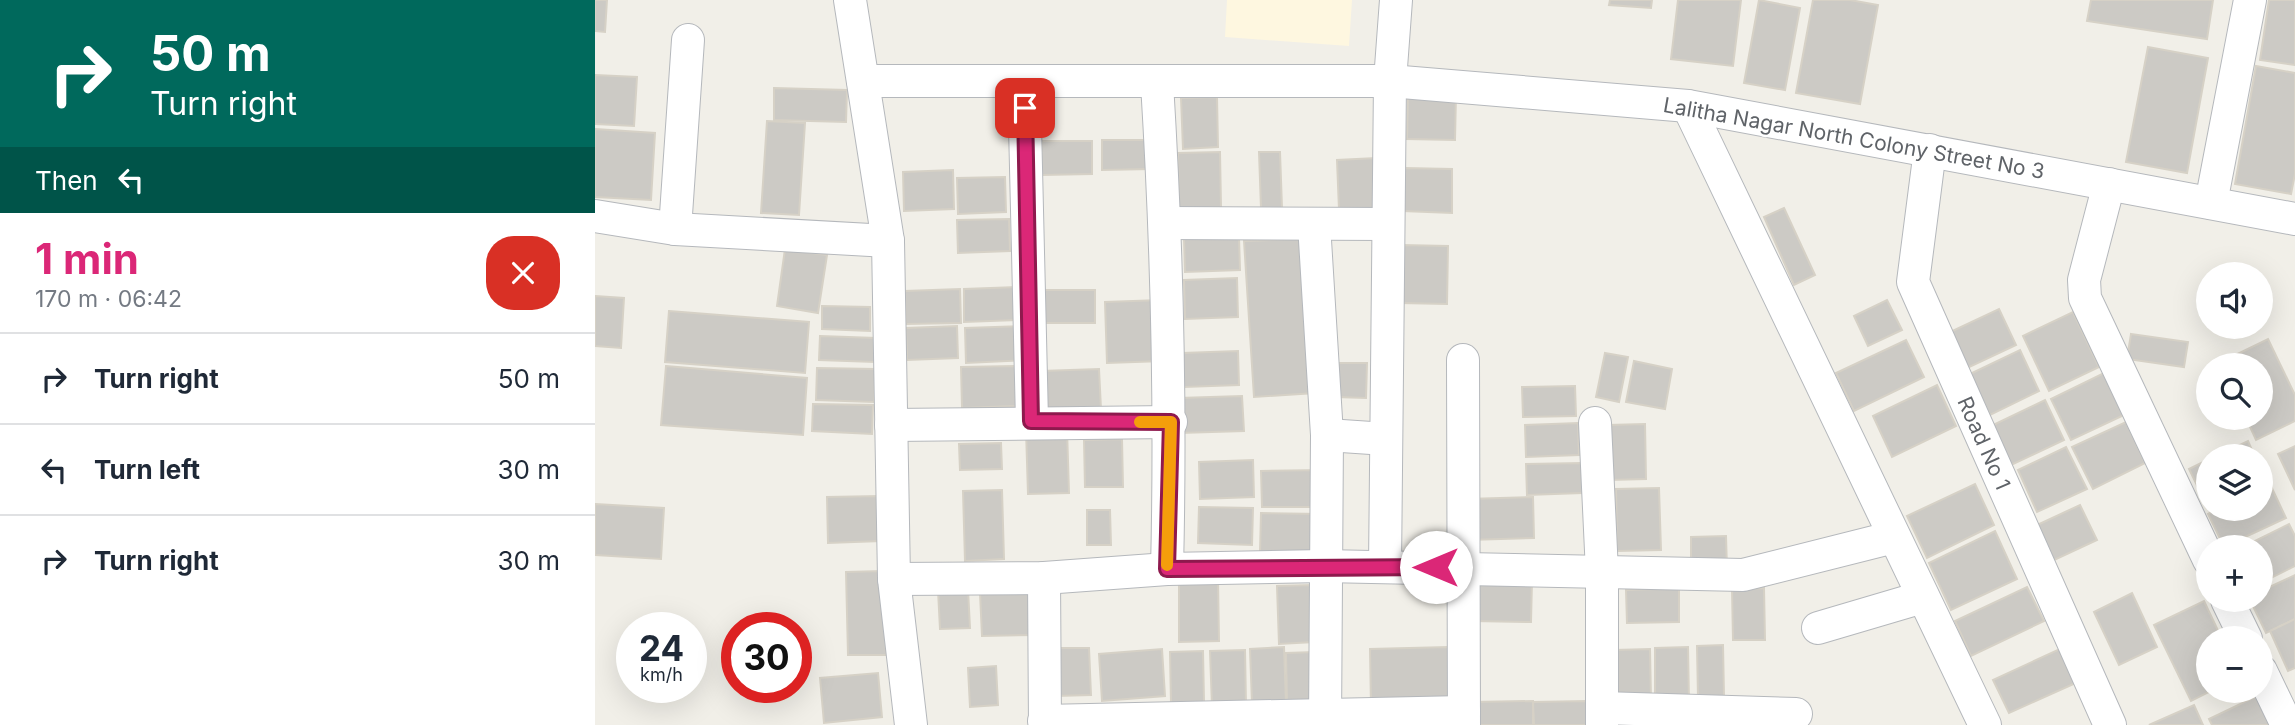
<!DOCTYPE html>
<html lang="en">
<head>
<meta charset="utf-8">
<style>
	:root { --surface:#fff; --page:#f6f6f7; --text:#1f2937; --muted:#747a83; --line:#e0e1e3; --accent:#db2777 }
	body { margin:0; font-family:Inter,sans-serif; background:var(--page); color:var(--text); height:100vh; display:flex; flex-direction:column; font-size:26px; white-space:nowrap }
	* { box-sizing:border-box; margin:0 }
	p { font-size:23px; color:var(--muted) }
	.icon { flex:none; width:38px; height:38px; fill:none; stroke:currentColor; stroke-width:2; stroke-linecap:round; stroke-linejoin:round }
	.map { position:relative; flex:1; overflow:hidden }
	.side { display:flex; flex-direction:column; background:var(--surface); width:595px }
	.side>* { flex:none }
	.banner { background:#00695c; color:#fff; overflow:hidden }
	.fabs { position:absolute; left:1601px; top:262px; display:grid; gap:14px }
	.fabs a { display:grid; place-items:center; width:77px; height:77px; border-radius:50%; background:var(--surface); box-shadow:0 7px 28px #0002; font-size:35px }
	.speed { position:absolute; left:21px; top:612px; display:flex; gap:14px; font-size:35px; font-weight:700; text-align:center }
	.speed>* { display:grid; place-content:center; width:91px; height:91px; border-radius:50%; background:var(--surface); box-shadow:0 7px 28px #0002; line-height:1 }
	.speed small { font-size:18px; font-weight:400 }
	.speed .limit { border:10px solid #d22; background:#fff; color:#111 }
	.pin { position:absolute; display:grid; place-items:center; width:60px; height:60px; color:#fff; margin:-30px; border-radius:14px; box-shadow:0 4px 10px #0006 }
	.me { position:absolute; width:77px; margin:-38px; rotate:270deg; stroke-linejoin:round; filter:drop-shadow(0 0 5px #0008) }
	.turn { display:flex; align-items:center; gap:24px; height:147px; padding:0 35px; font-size:32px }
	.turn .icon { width:91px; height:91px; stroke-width:2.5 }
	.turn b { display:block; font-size:49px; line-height:60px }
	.then { display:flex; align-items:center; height:66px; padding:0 35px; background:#0003; gap:14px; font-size:26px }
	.round { display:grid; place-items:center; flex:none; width:74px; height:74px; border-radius:28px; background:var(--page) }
	.headline { display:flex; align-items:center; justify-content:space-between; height:119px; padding:0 35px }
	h1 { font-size:42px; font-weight:700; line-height:52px; color:var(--accent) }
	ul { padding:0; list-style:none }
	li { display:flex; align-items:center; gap:21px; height:91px; padding:0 35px; border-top:2px solid var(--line) }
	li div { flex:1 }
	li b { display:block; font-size:26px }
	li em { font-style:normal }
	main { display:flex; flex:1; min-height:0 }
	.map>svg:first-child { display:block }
</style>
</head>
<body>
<main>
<section class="side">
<div class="banner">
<div class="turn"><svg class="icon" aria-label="right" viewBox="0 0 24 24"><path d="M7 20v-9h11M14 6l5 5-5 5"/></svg><div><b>50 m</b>Turn right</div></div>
<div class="then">Then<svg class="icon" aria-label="left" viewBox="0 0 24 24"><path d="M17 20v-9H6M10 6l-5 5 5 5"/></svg></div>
</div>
<div class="headline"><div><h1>1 min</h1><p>170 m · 06:42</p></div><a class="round" style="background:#d93025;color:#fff"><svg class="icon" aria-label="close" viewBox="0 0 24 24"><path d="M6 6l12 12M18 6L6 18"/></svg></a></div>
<ul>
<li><svg class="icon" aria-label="right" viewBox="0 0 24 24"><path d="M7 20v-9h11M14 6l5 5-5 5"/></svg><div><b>Turn right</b></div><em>50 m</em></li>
<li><svg class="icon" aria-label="left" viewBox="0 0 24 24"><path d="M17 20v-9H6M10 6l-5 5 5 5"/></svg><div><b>Turn left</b></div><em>30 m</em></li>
<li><svg class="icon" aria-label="right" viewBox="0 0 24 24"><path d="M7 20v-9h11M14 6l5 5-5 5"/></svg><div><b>Turn right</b></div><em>30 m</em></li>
</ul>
</section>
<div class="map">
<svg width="1700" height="725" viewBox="0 0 1700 725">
	<rect width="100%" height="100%" fill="#f1efe8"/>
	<path fill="#fef7e0" d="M 632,0 L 757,0 L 754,46 L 630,37 Z"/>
	<g fill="#cccac5" stroke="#d6d1c6" stroke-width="2">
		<path d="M 0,0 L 12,0 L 10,32 L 0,31 Z"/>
		<path d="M 1015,0 L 1057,0 L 1056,8 L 1014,5 Z"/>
		<path d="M 1083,0 L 1146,0 L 1138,66 L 1076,59 Z"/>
		<path d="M 1164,0 L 1205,8 L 1190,90 L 1149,83 Z"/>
		<path d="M 1218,0 L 1255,0 L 1283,5 L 1265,104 L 1201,93 Z"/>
		<path d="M 1496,0 L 1618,0 L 1612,39 L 1492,21 Z"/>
		<path d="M 1674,0 L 1700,0 L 1700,65 L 1665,60 Z"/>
		<path d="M 1553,47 L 1613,58 L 1592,173 L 1531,162 Z"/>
		<path d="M 1661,66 L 1700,73 L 1700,174 L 1696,194 L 1640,184 Z"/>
		<path d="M 0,75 L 42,77 L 39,126 L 0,124 Z"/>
		<path d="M 179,88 L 252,90 L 251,122 L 179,120 Z"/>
		<path d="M 813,94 L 861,94 L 860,140 L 812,139 Z"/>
		<path d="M 622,97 L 623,147 L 588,149 L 586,98 Z"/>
		<path d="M 172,121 L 210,123 L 204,215 L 166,213 Z"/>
		<path d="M 0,129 L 60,133 L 56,200 L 0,197 Z"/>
		<path d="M 507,140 L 557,140 L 556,169 L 507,170 Z"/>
		<path d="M 447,141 L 497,141 L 497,174 L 447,175 Z"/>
		<path d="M 625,152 L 626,207 L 584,209 L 583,153 Z"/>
		<path d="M 664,152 L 685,152 L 687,208 L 666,208 Z"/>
		<path d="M 781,158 L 783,208 L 744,210 L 742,160 Z"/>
		<path d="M 809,168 L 857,169 L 857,213 L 808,211 Z"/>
		<path d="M 358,170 L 359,209 L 309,211 L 308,172 Z"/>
		<path d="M 410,177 L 411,212 L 363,214 L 362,178 Z"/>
		<path d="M 1189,208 L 1220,275 L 1199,285 L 1169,217 Z"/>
		<path d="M 414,219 L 415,251 L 363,253 L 362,220 Z"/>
		<path d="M 644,237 L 645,270 L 590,272 L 589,239 Z"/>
		<path d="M 705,239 L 720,393 L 659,397 L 649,241 Z"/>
		<path d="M 806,245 L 853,246 L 852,304 L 805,303 Z"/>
		<path d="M 190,249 L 232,255 L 223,313 L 182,306 Z"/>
		<path d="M 642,278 L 643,317 L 590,319 L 589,280 Z"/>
		<path d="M 424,287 L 425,320 L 369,322 L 369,289 Z"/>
		<path d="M 365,289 L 366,323 L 311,324 L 310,291 Z"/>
		<rect x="443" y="290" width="57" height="33"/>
		<path d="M 0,296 L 29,298 L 26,348 L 0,346 Z"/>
		<path d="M 566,300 L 568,361 L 512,363 L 510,302 Z"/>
		<path d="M 1292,300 L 1307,330 L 1273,346 L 1259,316 Z"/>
		<path d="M 227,306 L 275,307 L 275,331 L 227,329 Z"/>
		<path d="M 1404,309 L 1421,345 L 1368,370 L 1351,334 Z"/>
		<path d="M 74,311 L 214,322 L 210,373 L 70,362 Z"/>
		<path d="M 1478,312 L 1504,367 L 1454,391 L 1428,336 Z"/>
		<path d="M 362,326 L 363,358 L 312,360 L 311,328 Z"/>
		<path d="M 430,326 L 431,360 L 371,363 L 370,328 Z"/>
		<path d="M 1536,334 L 1593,342 L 1589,367 L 1532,359 Z"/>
		<path d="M 225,336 L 281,338 L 280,362 L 224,360 Z"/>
		<path d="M 1673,339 L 1700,395 L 1700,421 L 1661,440 L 1651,418 L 1666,418 L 1666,366 L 1626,366 L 1624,363 Z"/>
		<path d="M 1311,340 L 1329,377 L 1259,411 L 1241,373 Z"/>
		<path d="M 1425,350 L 1444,391 L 1395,415 L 1375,374 Z"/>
		<path d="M 643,351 L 644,385 L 589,387 L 588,353 Z"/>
		<path d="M 1010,353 L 1033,357 L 1024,402 L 1001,397 Z"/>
		<path d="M 1039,361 L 1077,369 L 1070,409 L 1031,402 Z"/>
		<path d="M 742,363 L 772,363 L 771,398 L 741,397 Z"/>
		<path d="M 71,366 L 212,378 L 208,435 L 66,425 Z"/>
		<path d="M 420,366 L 421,406 L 367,408 L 366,367 Z"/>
		<path d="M 222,368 L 280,369 L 279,402 L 221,400 Z"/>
		<path d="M 504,369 L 506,409 L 447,411 L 446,371 Z"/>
		<path d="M 1509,373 L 1529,415 L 1476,440 L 1456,399 Z"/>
		<path d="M 1342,385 L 1361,426 L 1297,457 L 1278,416 Z"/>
		<path d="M 980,386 L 981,416 L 928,417 L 927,387 Z"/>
		<path d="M 647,396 L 649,431 L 585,433 L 584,398 Z"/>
		<path d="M 1450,400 L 1469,440 L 1414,466 L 1394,427 Z"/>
		<path d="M 218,404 L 278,405 L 277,434 L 217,431 Z"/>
		<path d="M 1531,422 L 1550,463 L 1498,489 L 1477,447 Z"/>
		<path d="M 983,423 L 984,455 L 931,457 L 930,425 Z"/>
		<path d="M 1050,424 L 1051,479 L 1014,480 L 1013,425 Z"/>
		<path d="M 472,429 L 474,493 L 433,494 L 431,430 Z"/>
		<path d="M 527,439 L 528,487 L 490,487 L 489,440 Z"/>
		<path d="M 1653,441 L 1660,457 L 1619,457 Z"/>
		<path d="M 406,443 L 407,469 L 365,470 L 364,444 Z"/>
		<path d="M 1700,446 L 1700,490 L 1683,454 Z"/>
		<path d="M 1471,447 L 1492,489 L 1442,512 L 1423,470 Z"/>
		<path d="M 1614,459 L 1614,505 L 1612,506 L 1594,469 Z"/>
		<path d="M 658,460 L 659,497 L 605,499 L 604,462 Z"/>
		<path d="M 987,463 L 987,493 L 932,495 L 931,464 Z"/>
		<path d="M 729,470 L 729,507 L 667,507 L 666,471 Z"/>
		<path d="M 1380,484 L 1399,525 L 1332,558 L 1312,516 Z"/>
		<path d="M 1675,484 L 1691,518 L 1629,547 L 1613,514 L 1622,509 L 1666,509 L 1666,488 Z"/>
		<path d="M 1064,488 L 1066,550 L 1022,551 L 1021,489 Z"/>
		<path d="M 407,490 L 409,559 L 370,561 L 368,491 Z"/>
		<path d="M 285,496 L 286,541 L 233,543 L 232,497 Z"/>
		<path d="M 938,497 L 939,538 L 873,540 L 872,499 Z"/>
		<path d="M 0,504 L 69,508 L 66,559 L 0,555 Z"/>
		<path d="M 1485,505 L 1502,540 L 1455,562 L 1438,527 Z"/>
		<path d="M 604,507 L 658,508 L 657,545 L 603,543 Z"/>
		<path d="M 492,510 L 515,510 L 516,545 L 492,545 Z"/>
		<path d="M 666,513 L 727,514 L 726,553 L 665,553 Z"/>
		<path d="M 1694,524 L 1700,536 L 1700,566 L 1666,583 L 1666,548 L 1646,548 Z"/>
		<path d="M 1400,531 L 1422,579 L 1356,610 L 1334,563 Z"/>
		<path d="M 1131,536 L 1132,569 L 1096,570 L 1096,537 Z"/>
		<path d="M 288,571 L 291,655 L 253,655 L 251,572 Z"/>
		<path d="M 1700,575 L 1700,619 L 1671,633 L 1655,600 L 1666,600 L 1666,591 Z"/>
		<path d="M 584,579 L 623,579 L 624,641 L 584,642 Z"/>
		<path d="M 878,580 L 937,581 L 936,622 L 878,621 Z"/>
		<path d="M 718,585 L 719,642 L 684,644 L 682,586 Z"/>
		<path d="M 1432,587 L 1449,621 L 1376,656 L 1360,621 Z"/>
		<path d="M 1084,588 L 1084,622 L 1032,623 L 1031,590 Z"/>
		<path d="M 1169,588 L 1170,640 L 1138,640 L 1137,589 Z"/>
		<path d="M 373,589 L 375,628 L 345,629 L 343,590 Z"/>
		<path d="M 441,591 L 441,635 L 387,636 L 385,593 Z"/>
		<path d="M 1537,593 L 1562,647 L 1524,665 L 1499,612 Z"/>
		<path d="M 1609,601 L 1627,639 L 1614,639 L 1616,691 L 1596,701 L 1559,625 Z"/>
		<path d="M 1700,619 L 1700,668 L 1693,671 L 1675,631 Z"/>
		<path d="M 1128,645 L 1129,697 L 1103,698 L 1102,646 Z"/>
		<path d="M 689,647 L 691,703 L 657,704 L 655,649 Z"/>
		<path d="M 853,647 L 855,704 L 776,707 L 775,649 Z"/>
		<path d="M 1093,647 L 1094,702 L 1060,702 L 1060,648 Z"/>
		<path d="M 460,648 L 494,648 L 496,695 L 461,696 Z"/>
		<path d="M 1467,648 L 1483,682 L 1414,713 L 1398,680 Z"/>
		<path d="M 567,649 L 570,696 L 507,701 L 504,654 Z"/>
		<path d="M 1055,649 L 1056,700 L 1022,701 L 1020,650 Z"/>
		<path d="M 650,650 L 651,705 L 617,707 L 615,651 Z"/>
		<path d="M 608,651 L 609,702 L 576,703 L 575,652 Z"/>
		<path d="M 720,652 L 722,702 L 692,703 L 691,653 Z"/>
		<path d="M 401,666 L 403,705 L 375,707 L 373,668 Z"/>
		<path d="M 283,673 L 287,717 L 229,723 L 225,678 Z"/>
		<path d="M 1666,694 L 1681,725 L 1617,725 L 1614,719 Z"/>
		<path d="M 938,701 L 938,725 L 878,725 L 878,702 Z"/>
		<path d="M 992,701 L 993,725 L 939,725 L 938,702 Z"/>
		<path d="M 1599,705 L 1608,725 L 1554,725 Z"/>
	</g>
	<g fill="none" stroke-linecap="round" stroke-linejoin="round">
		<g stroke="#b5b8bc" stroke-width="34">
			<g id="street">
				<path d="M 255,0 L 293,241 L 299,579 L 316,725"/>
				<path d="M 268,81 L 795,81 L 1093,106 L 1700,219"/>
				<path d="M 429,83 L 437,421"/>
				<path d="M 562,83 C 572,246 576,407 572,569"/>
				<path d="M 1093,106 L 1390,725"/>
				<path d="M 1335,150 L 1318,282 L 1515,725"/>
				<path d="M 1514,184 L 1489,280 L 1490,298 L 1614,560"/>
				<path d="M 1616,203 L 1655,0"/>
				<path d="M 0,216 L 80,229 L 293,241"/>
				<path d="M 570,223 L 792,224"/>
				<path d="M 719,224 L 732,435 L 730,725"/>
				<path d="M 80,229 L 93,40"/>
				<path d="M 868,360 L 869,725"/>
				<path d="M 1000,423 L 1007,572 L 1007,725"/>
				<path d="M 296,425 L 576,422"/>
				<path d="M 732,435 L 791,439"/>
				<path d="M 790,567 L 795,81 L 801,0"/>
				<path d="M 449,578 L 450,725"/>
				<path d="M 299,579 L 449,578 L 572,569 L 729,566 L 1148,575 L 1299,537"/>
				<path d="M 1632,600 L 1651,639"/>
				<path d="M 1223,628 L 1328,597"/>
				<path d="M 1666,671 L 1692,725"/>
				<path d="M 1007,708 L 1201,714"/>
				<path d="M 449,721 L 869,712"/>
			</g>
		</g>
		<use href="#street" stroke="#fff" stroke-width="32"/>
	</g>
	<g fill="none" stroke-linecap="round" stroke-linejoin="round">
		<g stroke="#8e194d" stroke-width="18">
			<path id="route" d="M 430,108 L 436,421 L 576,422 L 572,569 L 841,567"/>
		</g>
		<use href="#route" stroke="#db2777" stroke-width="12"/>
		<path stroke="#f59e0b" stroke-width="12" d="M 545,422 L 576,422 L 572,565"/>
	</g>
	<g text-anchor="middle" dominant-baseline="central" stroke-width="5" stroke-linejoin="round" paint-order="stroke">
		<g font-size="21" fill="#5f6368" stroke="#fff">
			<text transform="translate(1259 138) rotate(10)">Lalitha Nagar North Colony Street No 3</text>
			<text transform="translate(1389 443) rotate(66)">Road No 1</text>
		</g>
	</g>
</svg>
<div class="fabs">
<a><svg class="icon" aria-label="sound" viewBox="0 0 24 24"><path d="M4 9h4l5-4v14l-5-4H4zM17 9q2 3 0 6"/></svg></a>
<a><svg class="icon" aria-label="search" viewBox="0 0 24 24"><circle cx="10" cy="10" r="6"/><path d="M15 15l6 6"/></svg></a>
<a><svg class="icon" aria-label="layers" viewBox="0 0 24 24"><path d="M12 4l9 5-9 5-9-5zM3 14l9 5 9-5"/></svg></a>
<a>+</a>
<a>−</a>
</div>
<div class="speed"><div>24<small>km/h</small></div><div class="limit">30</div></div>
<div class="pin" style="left:430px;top:108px;background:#d93025"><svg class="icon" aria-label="arrive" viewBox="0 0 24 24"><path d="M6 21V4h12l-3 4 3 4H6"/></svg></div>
<svg class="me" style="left:841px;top:567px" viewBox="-20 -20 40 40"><circle r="19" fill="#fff"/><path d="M0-13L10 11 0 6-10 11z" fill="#db2777"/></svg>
</div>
</main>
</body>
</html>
